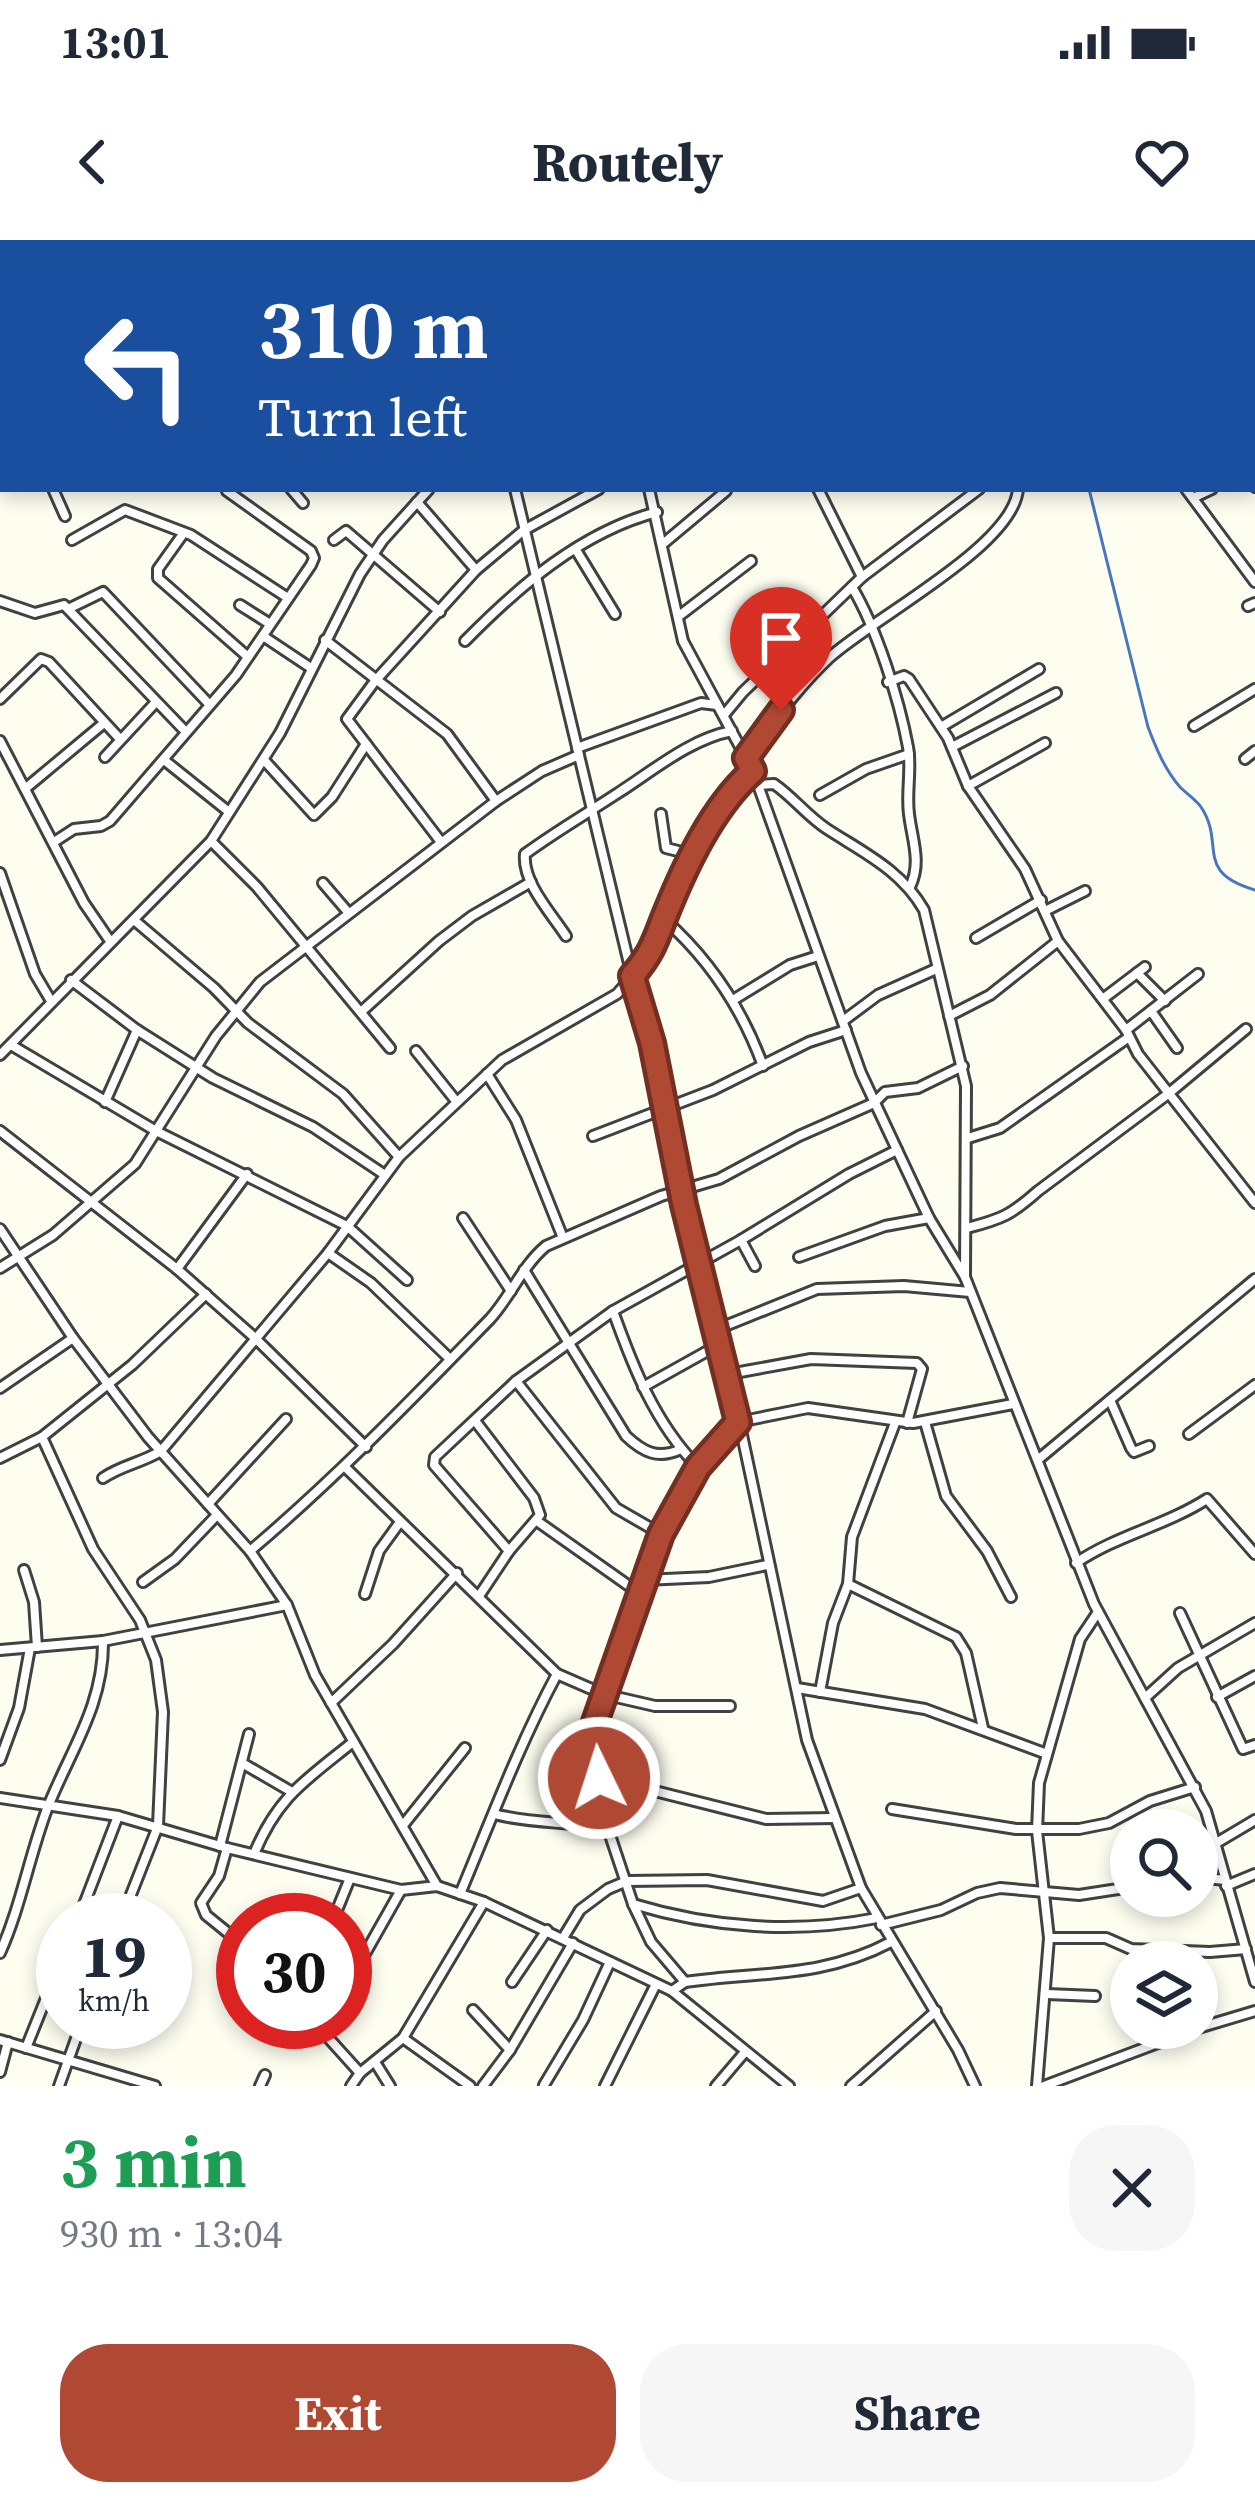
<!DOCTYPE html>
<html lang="en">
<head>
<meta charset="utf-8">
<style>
	:root { --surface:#fff; --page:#f6f6f7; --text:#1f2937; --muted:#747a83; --accent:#af4934 }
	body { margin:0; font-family:"Source Serif 4",serif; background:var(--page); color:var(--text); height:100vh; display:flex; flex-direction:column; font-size:45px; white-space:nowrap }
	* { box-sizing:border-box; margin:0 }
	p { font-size:39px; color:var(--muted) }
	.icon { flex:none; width:66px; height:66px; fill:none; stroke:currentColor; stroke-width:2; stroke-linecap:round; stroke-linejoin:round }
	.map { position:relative; height:1846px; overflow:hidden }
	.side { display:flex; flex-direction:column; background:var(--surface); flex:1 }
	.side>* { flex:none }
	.hud { position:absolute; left:0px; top:0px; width:1257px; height:252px; box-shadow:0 6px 18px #0003; background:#1a4fa0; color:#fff; overflow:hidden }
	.controls { position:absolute; left:1110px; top:1569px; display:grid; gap:24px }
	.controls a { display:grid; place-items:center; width:108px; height:108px; border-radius:50%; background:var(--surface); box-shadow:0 6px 18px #0003; font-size:60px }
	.speed { position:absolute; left:36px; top:1653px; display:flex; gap:24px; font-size:60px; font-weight:700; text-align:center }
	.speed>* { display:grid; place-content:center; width:156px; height:156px; border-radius:50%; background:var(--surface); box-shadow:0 6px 18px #0003; line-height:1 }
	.speed small { font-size:30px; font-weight:400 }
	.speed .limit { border:18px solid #d22; background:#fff; color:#111 }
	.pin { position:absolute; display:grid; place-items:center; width:102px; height:102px; color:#fff; margin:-123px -51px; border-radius:50% 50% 50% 0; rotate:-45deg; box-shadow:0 0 12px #0007 }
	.pin .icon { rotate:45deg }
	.me { position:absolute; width:132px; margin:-66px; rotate:356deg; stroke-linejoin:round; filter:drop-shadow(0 0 9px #0008) }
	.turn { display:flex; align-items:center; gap:42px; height:252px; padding:0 60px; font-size:54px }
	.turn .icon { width:156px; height:156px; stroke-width:2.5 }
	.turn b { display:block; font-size:84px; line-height:102px }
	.round { display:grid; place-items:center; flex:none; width:126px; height:126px; border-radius:48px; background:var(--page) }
	.summary { display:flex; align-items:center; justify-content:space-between; height:204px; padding:0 60px }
	h1 { font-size:72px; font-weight:700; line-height:90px; color:#1e9e55 }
	.primary-button { display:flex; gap:24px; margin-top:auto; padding:24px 60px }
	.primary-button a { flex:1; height:138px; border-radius:48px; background:var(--accent); color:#fff; font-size:48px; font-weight:700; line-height:138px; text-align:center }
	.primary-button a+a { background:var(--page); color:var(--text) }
	.status { display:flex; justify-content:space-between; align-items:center; height:84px; padding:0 60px; background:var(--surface); direction:ltr }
	.status svg { height:33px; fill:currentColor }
	header { display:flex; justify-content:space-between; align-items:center; height:156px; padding:0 60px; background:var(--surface); font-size:54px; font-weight:700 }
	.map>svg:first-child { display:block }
</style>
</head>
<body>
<div class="status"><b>13:01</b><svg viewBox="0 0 49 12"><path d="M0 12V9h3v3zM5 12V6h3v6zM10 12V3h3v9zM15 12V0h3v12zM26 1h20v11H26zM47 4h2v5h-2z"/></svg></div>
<header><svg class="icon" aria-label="back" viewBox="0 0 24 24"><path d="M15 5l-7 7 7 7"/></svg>Routely<svg class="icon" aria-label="heart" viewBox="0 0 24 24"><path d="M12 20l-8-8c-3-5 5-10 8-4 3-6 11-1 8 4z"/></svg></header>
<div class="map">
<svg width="1255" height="1846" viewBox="0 0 1255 1846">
	<rect width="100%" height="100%" fill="#fdfdf0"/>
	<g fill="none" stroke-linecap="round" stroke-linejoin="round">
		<g stroke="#4976bf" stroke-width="3">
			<path d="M 941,0 L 943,3"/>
			<path d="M 168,3 L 173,0"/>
			<path d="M 0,57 L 3,57"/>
			<path d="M 1089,249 L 1148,487 C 1156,508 1165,530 1180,547 C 1187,554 1196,560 1201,567 C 1226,604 1193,632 1255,650"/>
		</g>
		<g stroke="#414141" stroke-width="14">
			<g id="street">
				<path d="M 34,0 L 35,3"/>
				<path d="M 103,0 L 104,3"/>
				<path d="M 227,0 L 228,3"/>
				<path d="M 283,0 L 286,3"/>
				<path d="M 357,0 L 358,2"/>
				<path d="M 468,0 L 470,3"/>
				<path d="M 648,0 L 650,3"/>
				<path d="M 722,0 L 726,3"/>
				<path d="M 778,0 L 781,3"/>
				<path d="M 1003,0 L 1004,3"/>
				<path d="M 1077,0 L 1078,3"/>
				<path d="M 192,3 L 195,0"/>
				<path d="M 338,3 L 343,0"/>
				<path d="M 458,3 L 463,0"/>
				<path d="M 588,3 L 592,0"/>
				<path d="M 630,3 L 632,0"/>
				<path d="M 1218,3 L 1223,0"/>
				<path d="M 1254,77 L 1255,76"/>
				<path d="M 1254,86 L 1255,88"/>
				<path d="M 0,92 L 3,90"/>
				<path d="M 0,141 L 3,145"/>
				<path d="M 1254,174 L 1255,173"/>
				<path d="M 0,208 L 3,207"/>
				<path d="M 0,244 L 3,243"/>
				<path d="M 1254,245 L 1255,247"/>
				<path d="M 53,249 L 65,276"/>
				<path d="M 291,249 L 303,263"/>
				<path d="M 515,249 L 632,736 L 653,803 L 684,965 L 729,1134 L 807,1500 L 861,1648 L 958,1810 L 975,1846"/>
				<path d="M 649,249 L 683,401 L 753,531 L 861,833 L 929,978 L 965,1037 L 1094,1364 L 1206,1571 L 1255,1742"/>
				<path d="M 818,249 L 862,337"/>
				<path d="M 1186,249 L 1255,342"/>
				<path d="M 1193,258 L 1212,249"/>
				<path d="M 417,262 L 476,330"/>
				<path d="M 183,294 L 158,329 L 158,338 L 248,417"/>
				<path d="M 72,300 L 125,270 L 191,295 L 288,358"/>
				<path d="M 334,300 L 346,291 L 440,372"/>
				<path d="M 664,303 L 726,251"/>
				<path d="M 576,310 L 615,374"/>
				<path d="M 852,347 C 877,389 899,459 908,507 C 912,529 906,552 909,574 C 912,600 922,622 910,647"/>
				<path d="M 0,361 L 35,373 L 64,365 L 185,491"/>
				<path d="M 240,365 L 270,384"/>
				<path d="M 1248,366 L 1255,363"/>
				<path d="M 68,369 L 103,352 L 209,464"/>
				<path d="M 679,376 L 751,321"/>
				<path d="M 263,396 L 311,428"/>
				<path d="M 325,400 L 447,494 L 496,561"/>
				<path d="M 465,401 C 518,347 581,292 657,272"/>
				<path d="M 888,442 L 904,436 L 909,439 L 948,498 L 968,546 L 1025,629 L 1058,701 L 1126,790 L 1138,814 L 1255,963"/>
				<path d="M 0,459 L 41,419 L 49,422 L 120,499"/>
				<path d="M 724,475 L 743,452 L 862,337 L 979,249"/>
				<path d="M 1194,486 L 1255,449"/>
				<path d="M 941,487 L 1039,429"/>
				<path d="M 0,501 L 84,663 L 110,701"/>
				<path d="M 952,507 L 1056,453"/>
				<path d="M 577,508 L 701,463 L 717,465"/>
				<path d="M 105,517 L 155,463"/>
				<path d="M 746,518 C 773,483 796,449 829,418 C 871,379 1014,306 1018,249"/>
				<path d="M 1245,519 L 1255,511"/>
				<path d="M 164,520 L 229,572"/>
				<path d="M 264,520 L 314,575 L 332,557 L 366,504"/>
				<path d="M 758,545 L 774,544 C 793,557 807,576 827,589 C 864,613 901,630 924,670 L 966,846 L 965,1037"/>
				<path d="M 968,546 L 1045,503"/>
				<path d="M 26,548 L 104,483"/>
				<path d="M 820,555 L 866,529 L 909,514"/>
				<path d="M 661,574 L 666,608 L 694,615"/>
				<path d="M 211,601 L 257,647 L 390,808"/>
				<path d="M 54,602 L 74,589 L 101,586 L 110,581 L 236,435 L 311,325 L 314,318 L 311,311 L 227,251"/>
				<path d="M 441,602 L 347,479 L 375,441 L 476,330 L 524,290 L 599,249"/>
				<path d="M 0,633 L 35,734 L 51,761"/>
				<path d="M 323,643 L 347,671"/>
				<path d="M 1045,671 L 1085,651"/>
				<path d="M 664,679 C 710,720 742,768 763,826"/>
				<path d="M 134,680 L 214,748 L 248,783 L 343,854 L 399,917"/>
				<path d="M 566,696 C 551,673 522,642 525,614 C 555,592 586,574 618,553 C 654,530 690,499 732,491"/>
				<path d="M 976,698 L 1041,660"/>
				<path d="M 1137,733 L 1165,761"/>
				<path d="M 71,740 L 137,790 L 213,838 L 313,887 L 385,935"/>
				<path d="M 1104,758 L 1145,727"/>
				<path d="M 733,760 L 790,725 L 818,716"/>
				<path d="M 362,771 L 439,701 L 472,676 L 531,642"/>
				<path d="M 1151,771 L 1177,808"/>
				<path d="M 949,776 L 990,755 L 1058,701"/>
				<path d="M 843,781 L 878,755 L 936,729"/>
				<path d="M 1126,790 L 1198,734"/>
				<path d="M 11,805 L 156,891 L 347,986 L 407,1040"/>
				<path d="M 416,811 L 456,861"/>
				<path d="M 0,815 L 211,601 L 280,493 L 360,334 L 383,300 L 429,249"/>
				<path d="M 487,834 L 516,880 L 563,998"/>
				<path d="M 105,862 L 137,790"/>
				<path d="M 0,891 L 177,1029 L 255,1098 L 366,1207"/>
				<path d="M 593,896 L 713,850 L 809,802 L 846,790"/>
				<path d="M 968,898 L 1000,888 L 1129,797"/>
				<path d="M 463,978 L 511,1051"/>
				<path d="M 967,988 C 1002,979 1011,975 1038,951 L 1168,854 L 1246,789"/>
				<path d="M 0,989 L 73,1098 L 148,1197 L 250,1311 L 287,1365 L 315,1435 L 437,1646"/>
				<path d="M 741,1000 L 755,1026"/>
				<path d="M 328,1013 L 371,1043 L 450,1119"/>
				<path d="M 799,1017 L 885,986 L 929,978"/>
				<path d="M 0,1028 L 53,995 L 135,924 L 216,796 L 260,742 L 496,561 L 542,531 L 579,515"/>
				<path d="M 177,1029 L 247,934"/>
				<path d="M 524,1030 L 626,1196 C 643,1212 658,1220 681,1209"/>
				<path d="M 613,1071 C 633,1127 655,1183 697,1226"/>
				<path d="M 715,1090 L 817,1049 L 904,1046 L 970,1052"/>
				<path d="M 729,1134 L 811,1119 L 917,1123 L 922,1129 L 907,1183"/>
				<path d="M 516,1141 L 616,1268 L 661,1294"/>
				<path d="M 643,1147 L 720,1104"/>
				<path d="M 0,1148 L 73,1098"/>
				<path d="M 1110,1160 L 1131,1208 L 1134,1212 L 1149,1206"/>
				<path d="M 476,1182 L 534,1258 L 540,1275 L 509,1311 L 479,1356"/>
				<path d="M 925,1182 L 946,1256 L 987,1311 L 1011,1357"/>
				<path d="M 1189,1194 L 1255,1145"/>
				<path d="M 42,1197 L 93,1309 L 140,1380 L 156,1420 L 163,1472 L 158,1586 L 121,1680"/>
				<path d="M 0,1218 L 42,1197 L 132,1125 L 206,1054"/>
				<path d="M 1040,1218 L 1255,1039"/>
				<path d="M 345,1227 L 557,1434 L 603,1454 L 655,1466 L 730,1466"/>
				<path d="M 103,1238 C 122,1225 141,1223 161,1211 L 328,1013 L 399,917 L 502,820 L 617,754 L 652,714 L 694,615 L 737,545 L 753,531"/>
				<path d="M 208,1264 L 286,1179"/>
				<path d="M 537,1281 L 639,1353"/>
				<path d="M 250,1311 C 335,1239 412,1159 490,1079 C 511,1056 522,1026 546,1006 L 661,956 L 719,939 L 799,896 L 874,863 L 885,852 L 918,848 L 963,826"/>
				<path d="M 509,1311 L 434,1225 L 435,1217 L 516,1141 L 613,1071 L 741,1000 L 849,934 L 897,910"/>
				<path d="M 1076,1323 C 1117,1295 1165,1286 1207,1259 L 1255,1314"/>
				<path d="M 24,1330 L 34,1362 L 37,1407"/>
				<path d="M 644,1340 L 709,1337 L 767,1325"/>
				<path d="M 143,1342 L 175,1319 L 217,1275"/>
				<path d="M 848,1344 L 956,1397 L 966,1413 L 983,1488"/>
				<path d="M 365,1354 L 379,1311 L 400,1282"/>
				<path d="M 1180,1373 L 1243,1509 L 1255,1505"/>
				<path d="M 0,1410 L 103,1401 L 287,1365"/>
				<path d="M 797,1448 L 925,1469 L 1047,1514"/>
				<path d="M 820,1452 L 833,1383 L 848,1344 L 852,1297 L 895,1183"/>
				<path d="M 1217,1457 L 1255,1436"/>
				<path d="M 1145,1458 L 1178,1428 L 1255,1383"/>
				<path d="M 331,1463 L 393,1404 L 457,1333"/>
				<path d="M 0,1520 L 19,1468 L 30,1408"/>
				<path d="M 242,1523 L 292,1552"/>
				<path d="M 599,1537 L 766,1579 L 835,1578"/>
				<path d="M 0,1558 L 118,1576 L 227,1608 L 401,1650 L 437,1646 L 484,1662 L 672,1751 L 789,1846"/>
				<path d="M 892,1569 L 1016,1589 L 1079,1589 L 1109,1583 L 1150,1561 L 1195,1547"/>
				<path d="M 494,1574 C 532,1584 569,1581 608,1589"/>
				<path d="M 404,1584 L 465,1508"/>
				<path d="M 1218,1602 L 1255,1580"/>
				<path d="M 220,1606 L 249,1494"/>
				<path d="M 227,1608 L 219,1636 L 201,1663 L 206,1675 L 243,1705"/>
				<path d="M 254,1614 C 278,1556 306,1540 353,1502"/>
				<path d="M 1197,1637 L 1225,1640"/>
				<path d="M 1226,1646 L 1255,1634"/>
				<path d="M 460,1654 C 491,1580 519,1505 557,1434"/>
				<path d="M 633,1664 C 712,1688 797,1694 877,1678"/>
				<path d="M 78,1680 L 118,1576"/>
				<path d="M 333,1680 L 350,1638"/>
				<path d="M 881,1685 L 941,1670 L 977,1653 L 1000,1648 L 1079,1655 L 1131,1647"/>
				<path d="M 563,1698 L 580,1670 L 608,1649 L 627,1641 L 707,1640 L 823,1661 L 861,1648"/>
				<path d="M 1049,1698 L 1106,1698 L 1131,1709 L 1210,1712 L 1246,1709"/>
				<path d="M 0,1713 C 21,1666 29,1617 47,1569 C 70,1511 104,1465 103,1401"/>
				<path d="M 512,1742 L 547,1690"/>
				<path d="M 685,1742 C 760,1731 820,1739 891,1702"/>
				<path d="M 345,1749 L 401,1650"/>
				<path d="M 672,1751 L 685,1742 L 651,1702 L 633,1664 L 608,1589 L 594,1518 L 595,1482 L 661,1294 L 697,1227 L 738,1182 L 808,1168 L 913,1183 L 1013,1164"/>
				<path d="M 1047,1754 L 1095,1756"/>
				<path d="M 473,1770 L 510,1810"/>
				<path d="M 314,1782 L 360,1833"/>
				<path d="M 403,1798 L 470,1846"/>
				<path d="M 0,1800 L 155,1846"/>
				<path d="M 26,1808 L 63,1716"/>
				<path d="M 375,1822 L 390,1846"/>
				<path d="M 0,1832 L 8,1802"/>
				<path d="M 544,1845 L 583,1780 L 610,1722"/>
				<path d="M 59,1846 L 82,1782"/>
				<path d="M 260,1846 L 265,1835"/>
				<path d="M 351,1846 L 360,1833 L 403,1798 L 484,1662"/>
				<path d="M 483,1846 L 510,1810 L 573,1703"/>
				<path d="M 605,1846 L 655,1746"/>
				<path d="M 716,1846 L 745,1812"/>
				<path d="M 851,1846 L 936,1771"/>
				<path d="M 1037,1846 L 1049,1698 L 1037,1591 L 1039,1543 L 1080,1399 L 1098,1372"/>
				<path d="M 1044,1846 L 1195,1789 L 1255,1771"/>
			</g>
		</g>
		<use href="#street" stroke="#fff" stroke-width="8"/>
	</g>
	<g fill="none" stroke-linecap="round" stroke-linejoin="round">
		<g stroke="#722f22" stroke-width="30">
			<path id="route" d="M 599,1538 L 594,1518 L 595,1482 L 661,1294 L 698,1227 L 738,1182 L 684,965 L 652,803 L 632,736 C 650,716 655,702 664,678 C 684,628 712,567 753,531 L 746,518 L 781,470"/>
		</g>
		<use href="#route" stroke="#af4934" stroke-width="21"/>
	</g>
</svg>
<div class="controls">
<a><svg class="icon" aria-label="search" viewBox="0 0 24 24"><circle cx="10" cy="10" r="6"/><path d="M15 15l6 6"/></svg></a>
<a><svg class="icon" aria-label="layers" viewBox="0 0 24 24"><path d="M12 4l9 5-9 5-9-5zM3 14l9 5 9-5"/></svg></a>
</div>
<div class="speed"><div>19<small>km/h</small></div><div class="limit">30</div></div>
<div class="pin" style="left:781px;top:470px;background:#d93025"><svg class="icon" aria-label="arrive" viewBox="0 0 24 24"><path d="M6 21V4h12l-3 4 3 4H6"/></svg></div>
<svg class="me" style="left:599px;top:1538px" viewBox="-20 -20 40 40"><circle r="17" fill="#af4934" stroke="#fff" stroke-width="3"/><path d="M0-11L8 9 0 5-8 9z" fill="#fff"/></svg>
<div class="hud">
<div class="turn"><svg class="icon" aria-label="left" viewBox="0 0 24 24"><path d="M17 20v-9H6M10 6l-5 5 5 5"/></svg><div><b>310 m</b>Turn left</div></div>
</div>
</div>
<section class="side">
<div class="summary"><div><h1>3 min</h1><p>930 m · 13:04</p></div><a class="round"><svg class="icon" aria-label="close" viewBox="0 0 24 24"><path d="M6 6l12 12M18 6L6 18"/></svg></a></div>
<div class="primary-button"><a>Exit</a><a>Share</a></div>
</section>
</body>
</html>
